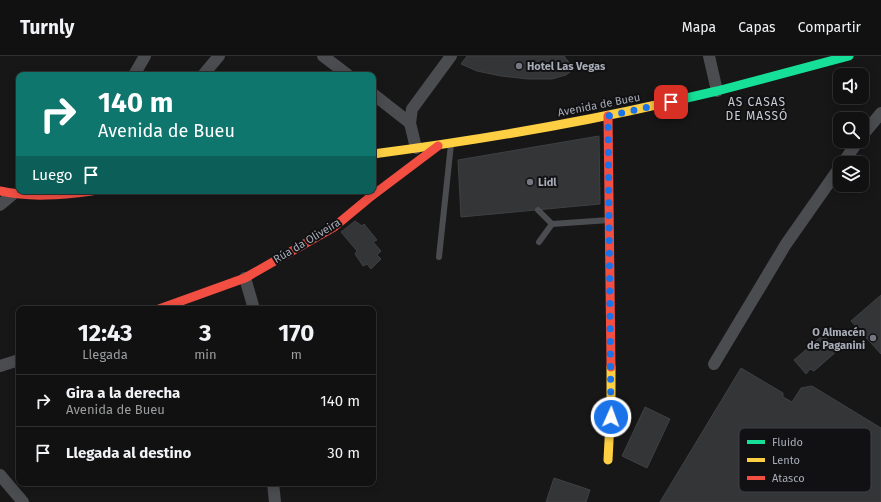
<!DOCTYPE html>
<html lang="es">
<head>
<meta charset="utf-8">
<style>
	:root { --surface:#111; --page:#1e1f1f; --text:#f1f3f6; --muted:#9c9d9f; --line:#303131 }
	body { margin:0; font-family:"Fira Sans",sans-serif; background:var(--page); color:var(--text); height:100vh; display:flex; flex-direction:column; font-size:15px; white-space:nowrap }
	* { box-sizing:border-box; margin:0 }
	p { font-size:13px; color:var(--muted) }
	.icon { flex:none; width:22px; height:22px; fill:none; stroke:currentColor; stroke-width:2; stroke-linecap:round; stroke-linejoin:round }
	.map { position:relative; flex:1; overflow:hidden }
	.sheet { position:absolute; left:16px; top:250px; width:360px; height:180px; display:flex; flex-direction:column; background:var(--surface); border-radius:8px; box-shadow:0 2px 10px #0003,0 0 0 1px var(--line) }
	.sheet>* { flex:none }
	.guide { position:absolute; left:16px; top:16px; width:360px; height:122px; border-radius:8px; box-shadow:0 2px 10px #0003,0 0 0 1px var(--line); background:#0f766e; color:#fff; overflow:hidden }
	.controls { position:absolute; left:833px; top:12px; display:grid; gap:8px }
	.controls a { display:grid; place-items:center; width:36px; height:36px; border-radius:8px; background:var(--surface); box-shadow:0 2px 10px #0003,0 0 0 1px var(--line); font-size:20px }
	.pin { position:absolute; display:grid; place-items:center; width:34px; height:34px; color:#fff; margin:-17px; border-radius:8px; box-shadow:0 2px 6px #0006 }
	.me { position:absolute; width:44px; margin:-22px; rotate:2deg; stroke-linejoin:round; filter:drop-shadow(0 0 3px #0008) }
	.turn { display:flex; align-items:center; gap:14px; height:84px; padding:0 16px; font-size:18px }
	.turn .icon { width:52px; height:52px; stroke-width:2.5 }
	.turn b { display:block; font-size:28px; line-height:34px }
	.then { display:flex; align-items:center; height:38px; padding:0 16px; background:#0003; gap:8px; font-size:15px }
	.eta { display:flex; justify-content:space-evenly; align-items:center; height:68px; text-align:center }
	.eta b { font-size:24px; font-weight:700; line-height:28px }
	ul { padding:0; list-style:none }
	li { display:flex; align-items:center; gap:12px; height:52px; padding:0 16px; border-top:1px solid var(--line) }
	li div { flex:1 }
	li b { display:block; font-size:15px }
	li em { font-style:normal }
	header { display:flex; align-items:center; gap:24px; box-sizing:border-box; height:56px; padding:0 20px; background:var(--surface); border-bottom:1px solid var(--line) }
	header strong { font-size:19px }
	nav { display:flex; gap:22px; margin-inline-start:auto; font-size:14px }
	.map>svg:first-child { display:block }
</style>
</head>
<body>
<header>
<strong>Turnly</strong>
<nav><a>Mapa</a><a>Capas</a><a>Compartir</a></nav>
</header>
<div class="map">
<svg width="881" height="446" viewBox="0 0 881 446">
	<rect width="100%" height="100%" fill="#171717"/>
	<g fill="#343537" stroke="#3f4043">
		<path d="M 467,0 L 564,0 L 574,13 L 566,19 L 552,23 L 528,23 L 501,20 L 477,15 L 461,8 Z"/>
		<path d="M 599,80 L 600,148 L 461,161 L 458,104 Z"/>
		<path d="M 355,165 L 362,170 L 364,168 L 377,184 L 373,186 L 381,195 L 377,199 L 381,203 L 371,213 L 367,208 L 363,210 L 355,198 L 357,195 L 341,176 Z"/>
		<path d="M 881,239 L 881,298 L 851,265 Z"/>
		<path d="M 823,279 L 837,295 L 814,315 L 810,313 L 806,318 L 794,304 Z"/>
		<path d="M 741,312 L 783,337 L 783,341 L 792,346 L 801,332 L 812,330 L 881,372 L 881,446 L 660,446 Z"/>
		<path d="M 645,351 L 670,363 L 647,412 L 622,400 Z"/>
		<path d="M 554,422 L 590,434 L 586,446 L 546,446 Z"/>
	</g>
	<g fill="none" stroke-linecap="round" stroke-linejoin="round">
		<g stroke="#4b4c50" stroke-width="6">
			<path d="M 538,154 L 552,168"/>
			<path d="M 539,186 L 552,168 L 609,164"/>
			<path d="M 439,201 L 451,88"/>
		</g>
		<g stroke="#4b4c50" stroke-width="12">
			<path d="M 323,0 L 348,19"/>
			<path d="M 709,0 L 717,35"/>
			<path d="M 134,19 L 145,0"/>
			<path d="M 203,19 L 219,0"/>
			<path d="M 373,38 L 410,67"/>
			<path d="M 862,80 L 881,57"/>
			<path d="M 416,92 L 410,67 L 412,53 L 451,0"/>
			<path d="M 843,107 L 858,85"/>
			<path d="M 0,149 L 12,139"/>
			<path d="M 245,222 L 254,253"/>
			<path d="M 714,308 L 786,188 L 840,111"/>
			<path d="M 0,310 L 19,304"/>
			<path d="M 0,419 L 23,446"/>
			<path d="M 273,427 L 275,446"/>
		</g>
		<path stroke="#16e098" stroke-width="9" d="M 665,47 L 717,35 L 849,0"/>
		<g stroke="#ffcf43" stroke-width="9">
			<path d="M 373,98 C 471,85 569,69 665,47"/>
			<path d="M 608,404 L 611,346 L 611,311"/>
		</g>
		<g stroke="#f24e42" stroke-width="9">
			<path d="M 608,60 L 611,311"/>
			<path d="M 0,135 C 31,142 61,139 92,135"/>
			<path d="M 159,253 L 245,222 L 334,171 L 369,142 L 438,90"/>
		</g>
	</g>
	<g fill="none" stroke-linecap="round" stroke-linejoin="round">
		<path stroke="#1a73e8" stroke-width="7" stroke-dasharray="0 12.6" d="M 611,361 L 608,60 L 671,46"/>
	</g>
	<g fill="#757880" stroke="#111113" stroke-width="1.5">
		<circle cx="519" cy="10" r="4"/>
		<circle cx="530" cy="126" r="4"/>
		<circle cx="873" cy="282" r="4"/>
	</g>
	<g text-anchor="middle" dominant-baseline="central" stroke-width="4" stroke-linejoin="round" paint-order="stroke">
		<g font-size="11" font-weight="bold" fill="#a8adb8" stroke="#111113" text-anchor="start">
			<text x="527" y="10">Hotel Las Vegas</text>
			<text x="538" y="126">Lidl</text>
			<text x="865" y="276" text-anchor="end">O Almacén<tspan x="865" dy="13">de Paganini</tspan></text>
		</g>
		<g font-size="11" fill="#a8adb8" stroke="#111113">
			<text transform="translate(599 49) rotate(-11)">Avenida de Bueu</text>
			<text transform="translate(307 185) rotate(-31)">Rúa da Oliveira</text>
		</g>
		<g font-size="12" letter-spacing="1" fill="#c9ccd4" stroke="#111113">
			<text x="757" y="46">AS CASAS<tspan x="757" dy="14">DE MASSÓ</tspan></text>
		</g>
	</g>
	<rect x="739" y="372" width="132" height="64" rx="6" fill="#111113" stroke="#3e4045" stroke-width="1"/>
	<rect x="747" y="384" width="18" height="4" fill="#16e098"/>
	<rect x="747" y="402" width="18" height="4" fill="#ffcf43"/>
	<rect x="747" y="420" width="18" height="4" fill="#f24e42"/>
	<g font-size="11" fill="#a8adb8">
		<text x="772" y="390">Fluido</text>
		<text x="772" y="408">Lento</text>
		<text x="772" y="426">Atasco</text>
	</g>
</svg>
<div class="controls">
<a><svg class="icon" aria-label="sound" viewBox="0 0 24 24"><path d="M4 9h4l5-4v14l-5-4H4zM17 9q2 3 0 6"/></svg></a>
<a><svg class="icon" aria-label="search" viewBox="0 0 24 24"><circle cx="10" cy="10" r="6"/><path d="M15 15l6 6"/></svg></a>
<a><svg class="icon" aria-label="layers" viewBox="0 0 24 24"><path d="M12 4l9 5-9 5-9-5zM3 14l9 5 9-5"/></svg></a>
</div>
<div class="pin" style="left:671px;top:46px;background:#d93025"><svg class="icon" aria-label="arrive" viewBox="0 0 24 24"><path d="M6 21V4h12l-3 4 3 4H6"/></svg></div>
<svg class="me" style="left:611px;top:361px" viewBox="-20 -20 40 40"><circle r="17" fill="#1a73e8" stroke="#fff" stroke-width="3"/><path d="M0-11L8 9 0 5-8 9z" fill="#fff"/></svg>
<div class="guide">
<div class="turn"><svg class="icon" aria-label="right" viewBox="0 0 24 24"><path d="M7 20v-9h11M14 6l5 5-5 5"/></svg><div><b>140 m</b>Avenida de Bueu</div></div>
<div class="then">Luego<svg class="icon" aria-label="arrive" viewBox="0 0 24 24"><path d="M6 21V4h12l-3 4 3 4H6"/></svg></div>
</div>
<section class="sheet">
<div class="eta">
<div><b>12:43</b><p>Llegada</p></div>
<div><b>3</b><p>min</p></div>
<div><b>170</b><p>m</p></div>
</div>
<ul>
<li><svg class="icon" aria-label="right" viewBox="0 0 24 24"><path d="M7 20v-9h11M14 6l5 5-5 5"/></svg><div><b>Gira a la derecha</b><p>Avenida de Bueu</p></div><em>140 m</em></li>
<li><svg class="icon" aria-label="arrive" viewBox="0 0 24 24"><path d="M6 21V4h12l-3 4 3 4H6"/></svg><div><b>Llegada al destino</b></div><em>30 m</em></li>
</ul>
</section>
</div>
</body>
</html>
